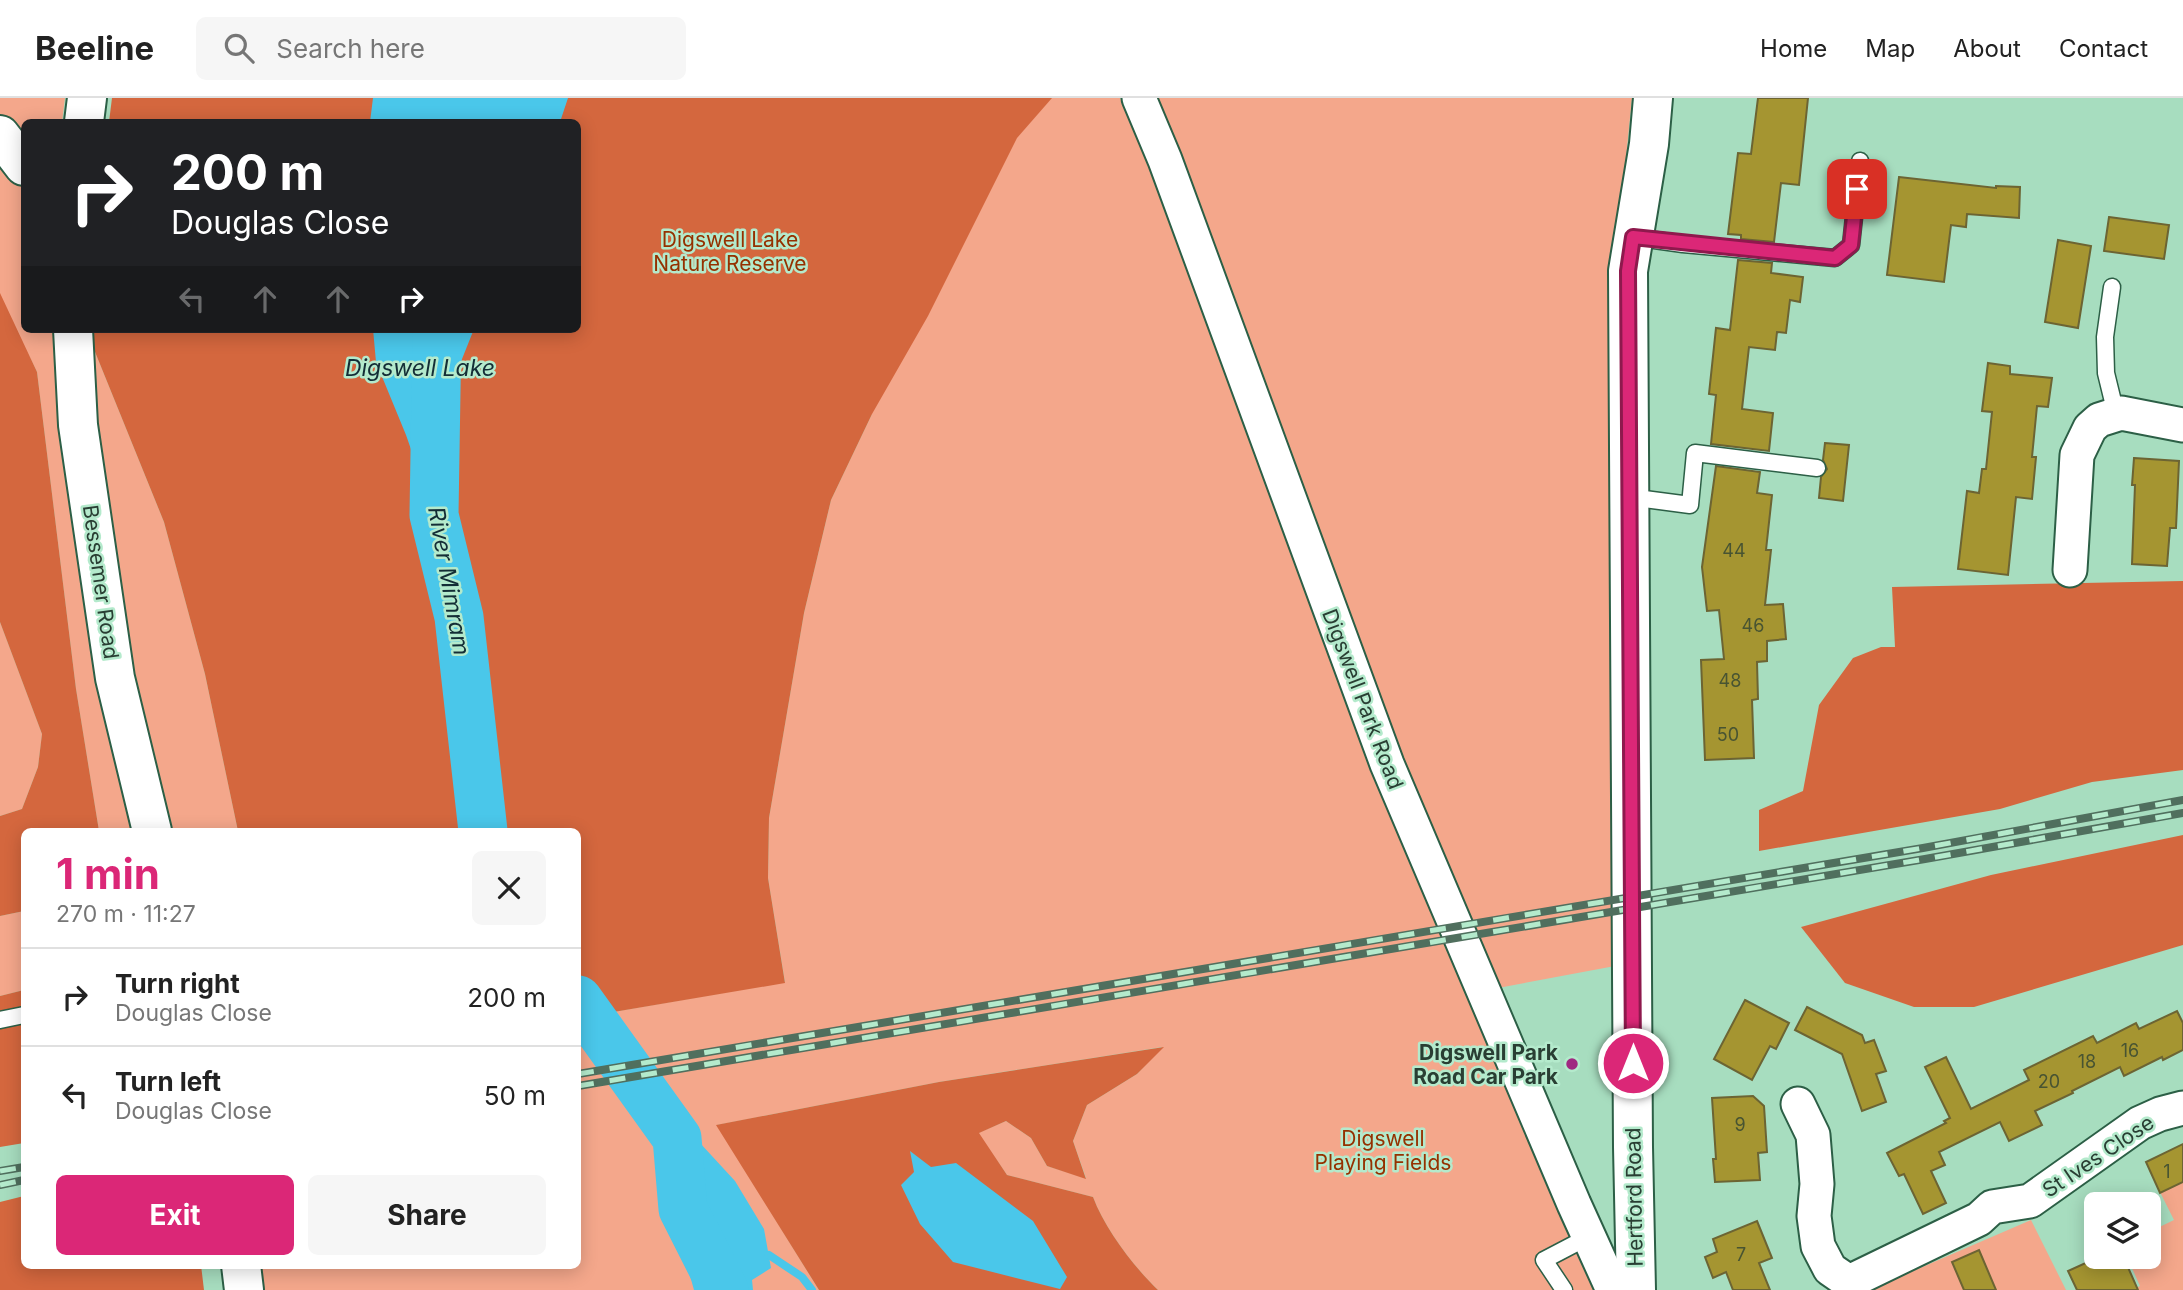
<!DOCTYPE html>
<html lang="en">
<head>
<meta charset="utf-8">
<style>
	:root { --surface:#fff; --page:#f6f6f6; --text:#222; --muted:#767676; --line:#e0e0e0; --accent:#db2777 }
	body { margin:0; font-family:Inter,sans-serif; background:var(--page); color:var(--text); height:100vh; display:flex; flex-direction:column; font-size:26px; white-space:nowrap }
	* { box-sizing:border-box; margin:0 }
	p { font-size:23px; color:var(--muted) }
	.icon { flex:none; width:38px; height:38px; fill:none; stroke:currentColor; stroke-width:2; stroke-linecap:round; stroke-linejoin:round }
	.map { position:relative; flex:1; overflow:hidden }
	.side { position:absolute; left:21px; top:730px; width:560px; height:441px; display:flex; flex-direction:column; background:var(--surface); border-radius:10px; box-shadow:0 4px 18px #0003 }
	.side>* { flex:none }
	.hud { position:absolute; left:21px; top:21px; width:560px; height:214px; border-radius:10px; box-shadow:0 4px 18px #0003; background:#202124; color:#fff; overflow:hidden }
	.controls { position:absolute; left:2084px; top:1094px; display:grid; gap:14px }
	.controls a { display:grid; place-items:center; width:77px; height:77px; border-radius:10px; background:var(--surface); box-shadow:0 4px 18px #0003; font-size:35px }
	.pin { position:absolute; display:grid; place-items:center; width:60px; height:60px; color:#fff; margin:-30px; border-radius:14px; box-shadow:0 4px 10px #0006 }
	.me { position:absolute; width:77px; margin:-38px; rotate:0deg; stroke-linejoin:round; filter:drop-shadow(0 0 5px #0008) }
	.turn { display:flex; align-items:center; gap:24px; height:147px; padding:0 35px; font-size:32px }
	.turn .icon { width:91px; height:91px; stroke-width:2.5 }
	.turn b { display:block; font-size:49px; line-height:60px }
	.lanes { display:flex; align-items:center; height:66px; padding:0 35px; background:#0003; justify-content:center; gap:35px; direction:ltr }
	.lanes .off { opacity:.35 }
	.round { display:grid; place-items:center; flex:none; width:74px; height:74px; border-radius:10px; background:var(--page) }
	.headline { display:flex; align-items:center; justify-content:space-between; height:119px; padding:0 35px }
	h1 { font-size:42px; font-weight:700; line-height:52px; color:var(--accent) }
	.action { display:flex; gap:14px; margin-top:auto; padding:14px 35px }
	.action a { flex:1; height:80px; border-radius:10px; background:var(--accent); color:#fff; font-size:28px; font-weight:700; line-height:80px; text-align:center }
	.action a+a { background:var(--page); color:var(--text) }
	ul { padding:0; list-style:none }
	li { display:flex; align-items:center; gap:21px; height:98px; padding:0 35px; border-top:2px solid var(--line) }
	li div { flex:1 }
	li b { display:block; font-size:26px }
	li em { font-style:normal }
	header { display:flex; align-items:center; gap:42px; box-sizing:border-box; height:98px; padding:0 35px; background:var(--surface); border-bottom:2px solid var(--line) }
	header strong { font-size:33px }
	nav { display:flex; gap:38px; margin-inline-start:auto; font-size:24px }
	.search { width:490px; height:63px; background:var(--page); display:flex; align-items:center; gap:18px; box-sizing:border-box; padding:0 24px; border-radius:10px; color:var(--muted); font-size:26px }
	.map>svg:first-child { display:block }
</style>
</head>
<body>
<header>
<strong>Beeline</strong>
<div class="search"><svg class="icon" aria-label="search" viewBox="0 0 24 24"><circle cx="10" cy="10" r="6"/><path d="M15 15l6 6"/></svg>Search here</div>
<nav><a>Home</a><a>Map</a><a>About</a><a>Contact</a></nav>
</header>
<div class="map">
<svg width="2183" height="1192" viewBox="0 0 2183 1192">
	<rect width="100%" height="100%" fill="#a7ddbf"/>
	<g fill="#f4a78b">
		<path d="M 0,0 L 65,0 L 62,24 L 24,24 L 24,51 L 0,21 Z"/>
		<path d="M 209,0 L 1120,0 L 1156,79 L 1415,775 L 1467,899 L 1600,1192 L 1158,1192 C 1134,1169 1105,1131 1093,1099 L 1007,1077 L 978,1035 L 1006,1023 L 1031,1040 L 1047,1068 L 1086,1080 L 1073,1043 L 1087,1007 L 1137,976 L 1162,949 L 939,984 L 717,1027 L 819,1192 L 262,1192 L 259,1167 L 578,1167 L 578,920 L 785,884 L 768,780 L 769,720 L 804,515 L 831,402 L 872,316 L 580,582 L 578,24 Z"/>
		<path d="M 1152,0 L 1632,0 L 1614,178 L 1615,868 L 1498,890 L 1399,662 Z"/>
		<path d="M 0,54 L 24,82 L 24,231 L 57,231 L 90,545 L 115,663 L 134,733 L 99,733 L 76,591 L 37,274 L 0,199 Z"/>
		<path d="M 89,239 L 164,424 L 205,576 L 238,733 L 168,733 L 102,441 Z"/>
		<path d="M 0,524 L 42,636 L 38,669 L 22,711 L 0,718 Z"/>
		<path d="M 24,813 L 24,892 L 0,898 L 0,818 Z"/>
		<path d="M 2183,1084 L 2183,1192 L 2132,1192 L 2140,1188 L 2127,1159 L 2149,1158 L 2149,1134 L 2174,1122 L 2159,1092 Z"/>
		<path d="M 2031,1122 L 2066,1192 L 1869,1192 Z"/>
	</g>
	<g fill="#d4673e">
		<path d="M 112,0 L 1052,0 L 1017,40 L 928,218 L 872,316 L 831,402 L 804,515 L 769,720 L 768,780 L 785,885 L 578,920 L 578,733 L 238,733 L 205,576 L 164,424 L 89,239 L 90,231 L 578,231 L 578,24 L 109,24 Z"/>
		<path d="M 0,195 L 37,274 L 76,591 L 99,733 L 24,733 L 24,813 L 0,818 L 0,718 L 22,711 L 38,669 L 42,636 L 0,524 Z"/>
		<path d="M 2183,483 L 2183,672 L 2092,684 L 2000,711 L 1759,753 L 1759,712 L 1803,693 L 1819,607 L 1853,560 L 1881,549 L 1895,549 L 1892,489 Z"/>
		<path d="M 2183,737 L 2183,847 L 1974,909 L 1914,909 L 1845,885 L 1801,829 L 1991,777 Z"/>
		<path d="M 24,892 L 24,1045 L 0,1049 L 0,898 Z"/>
		<path d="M 1164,949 L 1137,976 L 1087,1007 L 1073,1043 L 1086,1081 L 1047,1068 L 1031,1040 L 1006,1023 L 979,1035 L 1007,1077 L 1093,1099 C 1105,1131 1134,1169 1158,1192 L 819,1192 L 716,1027 L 939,984 Z"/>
		<path d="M 24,1098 L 24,1167 L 201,1167 L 204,1192 L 0,1192 L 0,1104 Z"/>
	</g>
	<g fill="#4ac7ea">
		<path d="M 373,0 L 568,0 L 560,24 L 370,24 Z"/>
		<path d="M 373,231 L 474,231 L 462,261 L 434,417 L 406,337 L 376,264 Z"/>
		<path d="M 700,1045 L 735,1083 L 764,1131 L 771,1170 L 752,1182 L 753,1192 L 694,1192 L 682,1149 L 668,1061 L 678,1050 Z"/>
		<path d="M 910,1053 L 931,1069 L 956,1065 L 1033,1123 L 1067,1179 L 1060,1191 L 953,1164 L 920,1126 L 901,1087 L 914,1074 Z"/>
	</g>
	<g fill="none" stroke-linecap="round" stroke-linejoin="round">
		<path stroke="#4ac7ea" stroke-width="8" d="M 769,1157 L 802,1179 L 812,1192"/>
		<g stroke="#4ac7ea" stroke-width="49">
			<path d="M 437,231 L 434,417 L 459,519 L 483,733"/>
			<path d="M 578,902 L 677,1040 L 683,1111 L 724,1192"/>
		</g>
	</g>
	<g fill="#a59531" stroke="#6c6433" stroke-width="2">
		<path d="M 1758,0 L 1808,0 L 1799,87 L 1781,85 L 1774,144 L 1741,141 L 1741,137 L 1728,136 L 1738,55 L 1751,56 Z"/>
		<path d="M 1899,79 L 1996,90 L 1996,88 L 2020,89 L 2019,120 L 1967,116 L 1966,129 L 1951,127 L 1944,184 L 1887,177 Z"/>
		<path d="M 2109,119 L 2169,127 L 2164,161 L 2104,153 Z"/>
		<path d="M 2058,142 L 2091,148 L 2078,230 L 2045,224 Z"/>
		<path d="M 1738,162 L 1772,165 L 1771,175 L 1803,179 L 1800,204 L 1790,202 L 1786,235 L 1777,234 L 1775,252 L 1749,249 L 1742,311 L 1773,315 L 1769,353 L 1711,346 L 1716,297 L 1709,296 L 1716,230 L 1730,232 Z"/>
		<path d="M 1988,265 L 2010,268 L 2010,276 L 2052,280 L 2048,309 L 2037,308 L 2032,359 L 2036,359 L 2032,401 L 2016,399 L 2008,477 L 1958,471 L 1967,393 L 1979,395 L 1982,371 L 1986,371 L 1992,314 L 1982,313 Z"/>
		<path d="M 1825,345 L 1849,347 L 1843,403 L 1819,400 L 1821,379 L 1827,371 L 1823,362 Z"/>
		<path d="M 2134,360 L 2179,363 L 2176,430 L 2170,430 L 2167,468 L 2132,466 L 2135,387 L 2132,387 Z"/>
		<path d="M 1716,368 L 1760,374 L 1757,395 L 1772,397 L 1766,452 L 1771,452 L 1765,507 L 1783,506 L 1786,541 L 1767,543 L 1767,563 L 1757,564 L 1758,601 L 1752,602 L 1754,660 L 1705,662 L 1701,562 L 1724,561 L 1719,512 L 1707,513 L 1702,469 Z"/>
		<path d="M 1745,902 L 1789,925 L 1776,951 L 1770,948 L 1752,982 L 1714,961 Z"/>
		<path d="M 1807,909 L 1862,937 L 1865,945 L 1874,942 L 1886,973 L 1876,976 L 1886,1004 L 1862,1013 L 1842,956 L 1795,932 Z"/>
		<path d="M 2177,913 L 2183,925 L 2183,952 L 2163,962 L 2162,959 L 2124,978 L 2120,969 L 2072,993 L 2073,995 L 2035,1013 L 2042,1027 L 2009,1043 L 2000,1024 L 1939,1054 L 1945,1067 L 1931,1073 L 1946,1105 L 1923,1116 L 1904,1076 L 1899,1078 L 1887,1055 L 1946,1025 L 1944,1023 L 1950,1020 L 1925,969 L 1946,959 L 1971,1011 L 2029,982 L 2024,972 L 2093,938 L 2097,945 L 2136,925 L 2139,931 Z"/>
		<path d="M 1753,998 L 1764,1008 L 1767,1054 L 1758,1055 L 1760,1082 L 1715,1084 L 1713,1061 L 1716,1061 L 1712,1000 Z"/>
		<path d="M 2183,1046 L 2183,1084 L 2160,1095 L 2146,1064 Z"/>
		<path d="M 1757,1123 L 1772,1160 L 1759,1165 L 1770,1192 L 1733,1192 L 1726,1174 L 1713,1180 L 1705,1159 L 1717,1154 L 1713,1141 Z"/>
		<path d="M 1979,1152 L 1996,1192 L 1964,1192 L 1952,1164 Z"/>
		<path d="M 2086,1158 L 2123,1158 L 2138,1192 L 2077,1192 L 2068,1173 L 2088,1164 Z"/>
	</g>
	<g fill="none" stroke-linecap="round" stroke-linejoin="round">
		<g stroke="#2c5f46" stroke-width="19">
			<g id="service">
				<path d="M 1633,139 L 1683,146 L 1835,160 L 1851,147 L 1860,63"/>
				<path d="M 2112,189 L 2105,239 L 2106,275 L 2116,316"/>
				<path d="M 1629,399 L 1690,407 L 1695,355 L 1817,370"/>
				<path d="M 0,922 L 24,917"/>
				<path d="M 1564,1192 L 1544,1162 L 1588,1139"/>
			</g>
		</g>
		<g stroke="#2c5f46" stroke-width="37">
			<g id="minor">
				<path d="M 1139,0 L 1165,62 L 1387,666 L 1574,1106 L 1613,1192"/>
				<path d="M 2070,472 L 2077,357 L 2090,330 L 2099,322 L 2121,315 L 2183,327"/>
				<path d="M 1798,1006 L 1813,1037 L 1817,1086 L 1814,1118 L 1818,1148 L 1830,1171 L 1849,1184 L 1979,1121 L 1992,1109 L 2030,1103 L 2140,1025 L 2160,1016 L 2183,1010"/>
			</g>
		</g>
		<g stroke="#2c5f46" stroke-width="42">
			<g id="tertiary">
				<path d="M 0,37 L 24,68"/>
				<path d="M 1636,1192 L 1633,1049 L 1628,173 L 1649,46 L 1653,0"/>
			</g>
		</g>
		<g stroke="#2c5f46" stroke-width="42">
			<g id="primary">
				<path d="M 84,24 L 87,0"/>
				<path d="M 73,231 L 78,327 L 115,580 L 152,733"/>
				<path d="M 241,1167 L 244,1192"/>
			</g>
		</g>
		<use href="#service" stroke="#fff" stroke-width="16"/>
		<use href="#minor" stroke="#fff" stroke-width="33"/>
		<use href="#tertiary" stroke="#fff" stroke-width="38"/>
		<use href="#primary" stroke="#fff" stroke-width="38"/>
		<g stroke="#506f5e" stroke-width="8">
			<g id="rail">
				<path d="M 578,976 L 1923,750 L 2183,702"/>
				<path d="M 578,988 L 1925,761 L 2183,715"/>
				<path d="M 0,1073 L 24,1069"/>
				<path d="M 0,1087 L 24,1082"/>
			</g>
		</g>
		<use href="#rail" stroke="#b4eacc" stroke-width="5" stroke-dasharray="16" stroke-linecap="butt"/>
	</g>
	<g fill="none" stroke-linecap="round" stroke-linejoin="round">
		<g stroke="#8e194d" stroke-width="18">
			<path id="route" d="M 1633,965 L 1628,173 L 1633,139 L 1835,160 L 1851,147 L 1857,91"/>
		</g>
		<use href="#route" stroke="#db2777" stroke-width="12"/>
	</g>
	<circle fill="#a02981" stroke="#b4eacc" stroke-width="2.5" cx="1572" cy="966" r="7"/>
	<g text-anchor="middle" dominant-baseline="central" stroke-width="5" stroke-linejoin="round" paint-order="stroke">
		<g font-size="18" fill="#485432">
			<text x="1734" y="452">44</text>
			<text x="1753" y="527">46</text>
			<text x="1730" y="582">48</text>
			<text x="1728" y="636">50</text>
			<text x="2130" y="952">16</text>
			<text x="2087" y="963">18</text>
			<text x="2049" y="983">20</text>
			<text x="1740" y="1026">9</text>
			<text x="2167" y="1073">1</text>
			<text x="1741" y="1156">7</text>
		</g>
		<g font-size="21" fill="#953100" stroke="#b4eacc">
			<text x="730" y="141">Digswell Lake<tspan x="730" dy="24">Nature Reserve</tspan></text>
			<text x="1383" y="1040">Digswell<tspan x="1383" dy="24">Playing Fields</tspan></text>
		</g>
		<g font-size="21" fill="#293e33" stroke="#b4eacc">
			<text transform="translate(101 484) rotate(82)">Bessemer Road</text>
			<text transform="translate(1363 601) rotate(69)">Digswell Park Road</text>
			<text transform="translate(2098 1058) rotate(-34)">St Ives Close</text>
			<text transform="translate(1634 1099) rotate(-91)">Hertford Road</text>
		</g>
		<g font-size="21" font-weight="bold" fill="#293e33" stroke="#b4eacc" text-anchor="end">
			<text x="1558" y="954">Digswell Park<tspan x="1558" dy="24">Road Car Park</tspan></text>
		</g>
		<g font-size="23" font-style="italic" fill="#132d36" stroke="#b4eacc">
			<text x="420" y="270">Digswell Lake</text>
			<text transform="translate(449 483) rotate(80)">River Mimram</text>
		</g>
	</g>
</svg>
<div class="controls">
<a><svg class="icon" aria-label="layers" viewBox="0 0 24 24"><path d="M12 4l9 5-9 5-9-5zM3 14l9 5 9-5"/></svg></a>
</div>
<div class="pin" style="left:1857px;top:91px;background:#d93025"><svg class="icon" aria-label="arrive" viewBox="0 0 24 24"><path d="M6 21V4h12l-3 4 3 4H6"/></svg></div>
<svg class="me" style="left:1633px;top:965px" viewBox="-20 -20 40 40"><circle r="17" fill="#db2777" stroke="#fff" stroke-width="3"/><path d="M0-11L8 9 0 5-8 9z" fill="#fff"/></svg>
<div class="hud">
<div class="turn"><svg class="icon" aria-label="right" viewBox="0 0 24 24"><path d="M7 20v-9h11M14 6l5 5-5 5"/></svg><div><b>200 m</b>Douglas Close</div></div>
<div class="lanes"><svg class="icon off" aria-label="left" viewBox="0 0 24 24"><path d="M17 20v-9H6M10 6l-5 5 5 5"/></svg><svg class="icon off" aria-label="ahead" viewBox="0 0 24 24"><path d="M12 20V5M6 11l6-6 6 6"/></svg><svg class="icon off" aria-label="ahead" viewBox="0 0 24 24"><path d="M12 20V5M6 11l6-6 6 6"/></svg><svg class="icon" aria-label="right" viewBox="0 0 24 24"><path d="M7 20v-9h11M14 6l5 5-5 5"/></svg></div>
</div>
<section class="side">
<div class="headline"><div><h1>1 min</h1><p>270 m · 11:27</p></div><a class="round"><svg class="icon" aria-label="close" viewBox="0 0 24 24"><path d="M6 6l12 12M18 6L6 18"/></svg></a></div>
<ul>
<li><svg class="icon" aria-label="right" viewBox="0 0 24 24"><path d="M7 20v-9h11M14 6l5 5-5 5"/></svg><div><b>Turn right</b><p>Douglas Close</p></div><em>200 m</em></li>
<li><svg class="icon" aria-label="left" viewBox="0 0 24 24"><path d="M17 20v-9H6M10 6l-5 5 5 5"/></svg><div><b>Turn left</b><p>Douglas Close</p></div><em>50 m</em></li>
</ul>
<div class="action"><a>Exit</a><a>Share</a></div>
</section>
</div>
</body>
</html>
